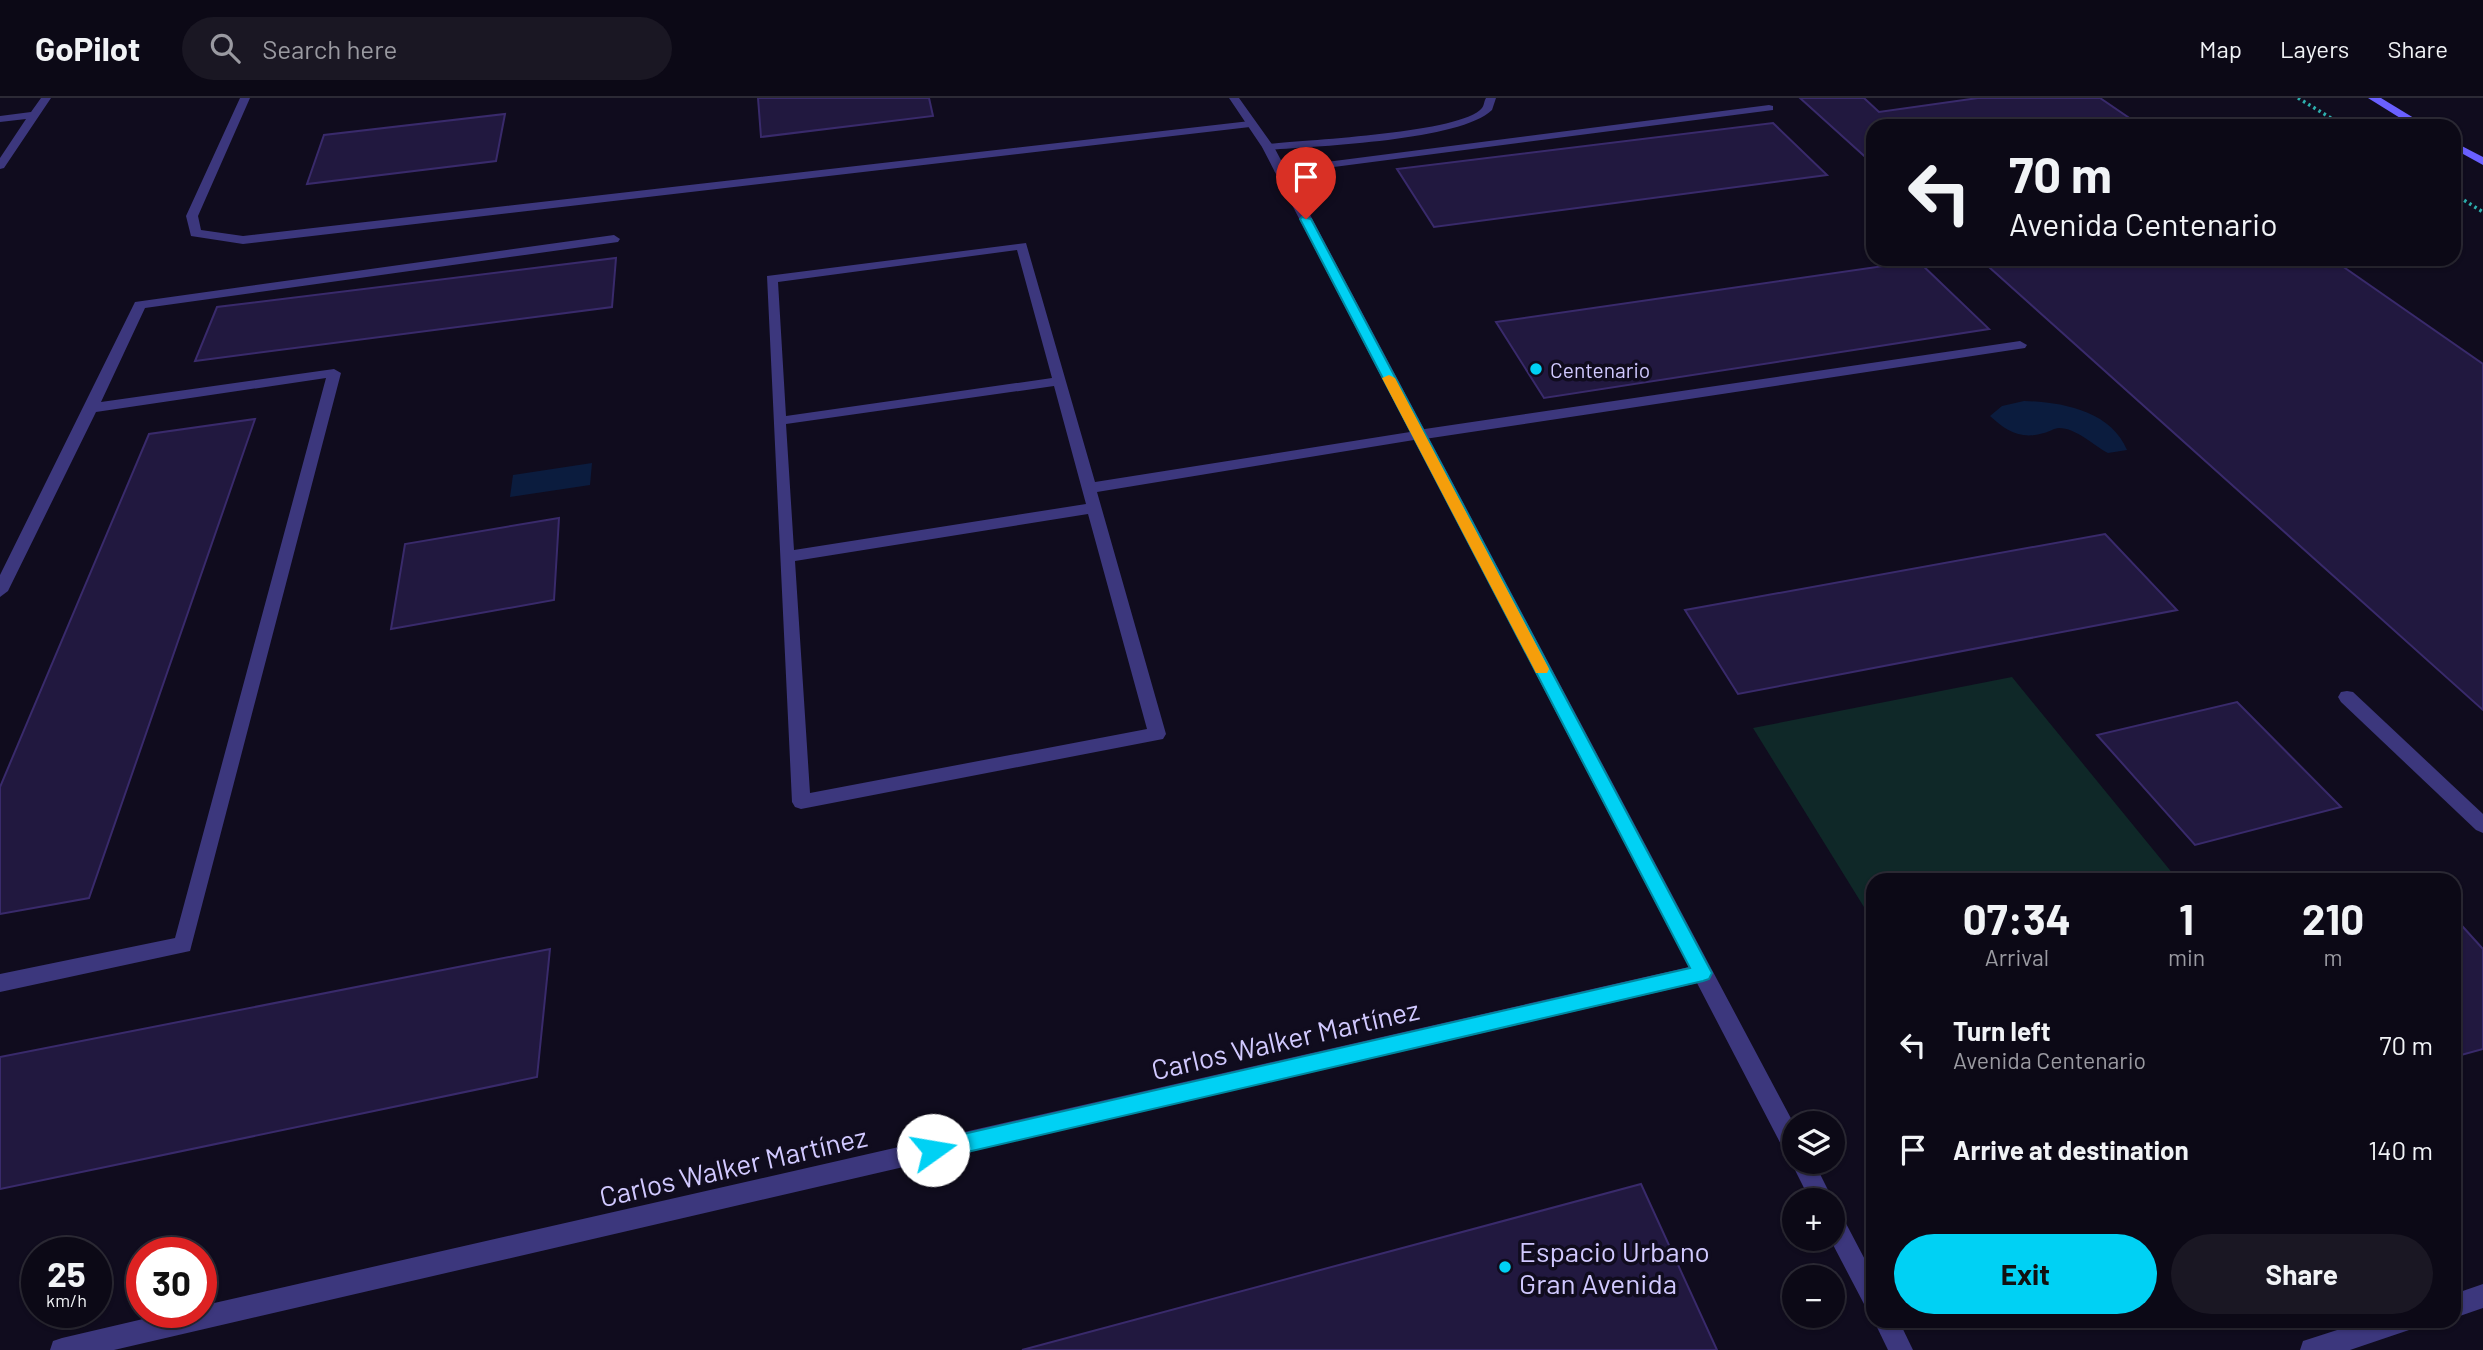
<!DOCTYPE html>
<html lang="en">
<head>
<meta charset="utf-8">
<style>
	:root { --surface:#0c0916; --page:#1a1723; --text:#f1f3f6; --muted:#9a9aa1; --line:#2c2a35; --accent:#00d1f4 }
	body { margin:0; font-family:Barlow,sans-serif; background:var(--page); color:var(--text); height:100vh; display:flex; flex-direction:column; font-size:26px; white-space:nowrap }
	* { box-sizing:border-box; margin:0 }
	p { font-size:23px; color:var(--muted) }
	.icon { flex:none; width:38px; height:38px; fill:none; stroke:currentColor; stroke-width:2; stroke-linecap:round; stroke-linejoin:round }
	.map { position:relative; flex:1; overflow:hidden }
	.drawer { position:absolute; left:1866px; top:775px; width:595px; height:455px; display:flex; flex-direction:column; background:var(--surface); border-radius:21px; box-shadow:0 2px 5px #0004,0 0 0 2px var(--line) }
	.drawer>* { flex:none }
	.guide { position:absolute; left:1866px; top:21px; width:595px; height:147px; border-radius:21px; box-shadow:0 2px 5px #0004,0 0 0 2px var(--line); background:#0c0916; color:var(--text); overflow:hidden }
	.controls { position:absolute; left:1782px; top:1013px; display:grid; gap:14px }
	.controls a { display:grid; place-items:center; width:63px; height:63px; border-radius:50%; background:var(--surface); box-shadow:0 2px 5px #0004,0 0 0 2px var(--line); font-size:35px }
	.speed { position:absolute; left:21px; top:1139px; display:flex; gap:14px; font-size:35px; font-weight:700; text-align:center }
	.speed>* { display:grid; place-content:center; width:91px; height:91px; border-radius:50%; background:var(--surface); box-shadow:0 2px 5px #0004,0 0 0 2px var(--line); line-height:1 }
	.speed small { font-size:18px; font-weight:400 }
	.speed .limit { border:10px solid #d22; background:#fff; color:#111 }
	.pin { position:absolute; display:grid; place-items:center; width:60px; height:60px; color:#fff; margin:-72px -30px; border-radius:50% 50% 50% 0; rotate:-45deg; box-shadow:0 0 7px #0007 }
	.pin .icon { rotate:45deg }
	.me { position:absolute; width:77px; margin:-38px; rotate:77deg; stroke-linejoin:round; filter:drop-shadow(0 0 5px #0008) }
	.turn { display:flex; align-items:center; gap:24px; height:147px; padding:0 28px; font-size:32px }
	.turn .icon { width:91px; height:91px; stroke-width:2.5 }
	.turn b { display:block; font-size:49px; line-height:60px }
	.eta { display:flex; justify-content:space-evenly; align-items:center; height:119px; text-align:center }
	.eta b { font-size:42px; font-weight:700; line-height:49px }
	.cta { display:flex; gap:14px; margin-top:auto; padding:14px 28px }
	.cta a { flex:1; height:80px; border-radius:42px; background:var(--accent); color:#111; font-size:28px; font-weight:700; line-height:80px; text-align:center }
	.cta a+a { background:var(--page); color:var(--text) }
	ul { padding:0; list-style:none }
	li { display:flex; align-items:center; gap:21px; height:105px; padding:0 28px }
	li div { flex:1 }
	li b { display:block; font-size:26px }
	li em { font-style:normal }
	header { display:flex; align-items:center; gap:42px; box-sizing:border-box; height:98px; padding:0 35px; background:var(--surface); border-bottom:2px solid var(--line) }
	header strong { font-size:33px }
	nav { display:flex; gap:38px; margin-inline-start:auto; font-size:24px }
	.search { width:490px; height:63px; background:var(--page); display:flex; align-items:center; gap:18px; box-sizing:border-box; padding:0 24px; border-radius:38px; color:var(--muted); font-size:26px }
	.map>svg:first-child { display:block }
</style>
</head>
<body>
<header>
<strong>GoPilot</strong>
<div class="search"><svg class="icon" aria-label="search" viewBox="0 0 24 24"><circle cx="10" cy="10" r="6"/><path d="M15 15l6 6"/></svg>Search here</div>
<nav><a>Map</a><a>Layers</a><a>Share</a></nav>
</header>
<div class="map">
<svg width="2483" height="1252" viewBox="0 0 2483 1252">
	<rect width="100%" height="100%" fill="#100c1e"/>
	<path fill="#0f2828" d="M 2012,579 L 2178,782 L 1872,782 L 1872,822 L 1753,630 Z"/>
	<g fill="#0b1c3e">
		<path d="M 2024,303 C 2062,304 2111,313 2127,352 L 2108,355 C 2093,347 2076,330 2059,330 C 2054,330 2049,334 2044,335 C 2021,342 2006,333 1990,318 L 2002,308 Z"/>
		<path d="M 592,365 L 590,387 L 510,399 L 513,377 Z"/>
	</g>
	<g fill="#21183f" stroke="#392a6b" stroke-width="2">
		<path d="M 758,0 L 929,0 L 933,18 L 761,39 Z"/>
		<path d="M 1800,0 L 1864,0 L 1879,14 L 1978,0 L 2100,0 L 2141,28 L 1872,28 L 1872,65 Z"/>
		<path d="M 505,16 L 496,63 L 307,86 L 324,37 Z"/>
		<path d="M 1773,25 L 1827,77 L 1434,129 L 1397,71 Z"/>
		<path d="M 616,160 L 612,209 L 195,263 L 217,209 Z"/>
		<path d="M 1980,161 L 2332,161 L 2483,266 L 2483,612 Z"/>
		<path d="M 1918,163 L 1989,231 L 1544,300 L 1496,224 Z"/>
		<path d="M 255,321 L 89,800 L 0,816 L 0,689 L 149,336 Z"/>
		<path d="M 559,420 L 554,502 L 391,531 L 405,446 Z"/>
		<path d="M 2105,436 L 2177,512 L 1738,596 L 1685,512 Z"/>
		<path d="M 2237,604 L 2341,709 L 2195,747 L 2097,637 Z"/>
		<path d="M 2454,819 L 2483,851 L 2483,951 L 2454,959 Z"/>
		<path d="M 550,851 L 537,979 L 0,1091 L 0,959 Z"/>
		<path d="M 1641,1086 L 1717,1252 L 1022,1252 Z"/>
	</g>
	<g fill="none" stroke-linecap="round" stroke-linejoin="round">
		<g stroke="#2dafad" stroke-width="3.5" stroke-dasharray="2.5 3.5" stroke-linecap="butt">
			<path d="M 2298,0 L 2344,28"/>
			<path d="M 2454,96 L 2483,114"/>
		</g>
		<g fill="#3c377d" fill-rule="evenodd">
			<path d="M 240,0 L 250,0 L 198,118 L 201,132 L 243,138 L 1250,23 L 1256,26 L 1250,29 L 243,146 L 191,138 L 186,118 Z"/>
			<path d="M 1486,0 L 1496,0 L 1492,12 C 1460,43 1317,48 1268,52 L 1262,49 L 1268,46 C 1305,42 1462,35 1482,10 C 1484,8 1484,3 1486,0 Z"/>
			<path d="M 1769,7 L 1773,8 L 1773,12 L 1280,76 L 1274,73 L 1280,70 Z"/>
			<path d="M 614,137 L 620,141 L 618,144 L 145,210 L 101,304 L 334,271 L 341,275 L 190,853 L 0,894 L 0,876 L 175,840 L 326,280 L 96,314 L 8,493 L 0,499 L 0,477 L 135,204 Z"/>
			<path d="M 2020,243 L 2027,247 L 2025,250 L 1418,342 L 1411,337 L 1418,332 Z"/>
			<path d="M 2347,593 L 2353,594 L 2483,716 L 2483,735 L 2476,732 L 2341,604 L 2338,599 L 2341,594 Z"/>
			<path d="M 2483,1186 L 2483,1210 L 2454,1220 L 2454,1196 Z"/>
			<path d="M 2365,1223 L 2416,1223 L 2412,1231 L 2350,1252 L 2300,1252 L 2303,1243 Z"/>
		</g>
		<g fill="#3c377d" fill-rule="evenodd">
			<path d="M 41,0 L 51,0 L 4,70 L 0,71 L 0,60 L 26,21 L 0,24 L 0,18 L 31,14 Z"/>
			<path d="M 1229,0 L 1239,0 L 1274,49 L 1794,1026 L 1794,1064 L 1814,1064 L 1833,1102 L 1832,1105 L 1810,1102 L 1791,1064 L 1793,1058 L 1786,1056 L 1697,885 L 114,1252 L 50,1252 L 53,1243 L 62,1240 L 173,1214 L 201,1214 L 201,1208 L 1689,869 L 1414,342 L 1097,394 L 1166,636 L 1163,641 L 801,711 L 795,709 L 792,704 L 767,178 L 1026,145 L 1095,384 L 1410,334 L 1262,49 ZM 1017,152 L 1052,280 L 786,318 L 778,184 ZM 1054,288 L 1086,406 L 794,452 L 786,326 ZM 1088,416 L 1147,631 L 810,695 L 795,463 Z"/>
			<path d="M 1832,1111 L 1840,1114 L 1872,1175 L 1872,1210 L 1864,1206 L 1830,1141 L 1832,1141 Z"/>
			<path d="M 1874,1223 L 1899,1223 L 1913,1252 L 1888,1252 Z"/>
		</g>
		<g fill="#6a60ff" fill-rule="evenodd">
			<path d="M 2368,0 L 2381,0 L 2427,28 L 2413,28 Z"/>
			<path d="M 2454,44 L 2483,59 L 2483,67 L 2454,51 Z"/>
		</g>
	</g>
	<path fill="#00d1f4" stroke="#00889f" stroke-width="2" d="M 1302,119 L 1311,121 L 1712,875 L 1709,881 L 1703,883 L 933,1062 L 926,1059 L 923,1052 L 926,1046 L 933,1043 L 1690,870 L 1300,121 Z"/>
	<path fill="#f59e0b" d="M 1389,277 L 1395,280 L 1549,571 L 1547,575 L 1536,575 L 1534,571 L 1382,280 Z"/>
	<g fill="#00d1f4" stroke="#100c1e" stroke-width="2.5">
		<circle cx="1536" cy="271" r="7"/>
		<circle cx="1505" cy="1169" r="7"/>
	</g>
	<g text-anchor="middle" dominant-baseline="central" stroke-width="7" stroke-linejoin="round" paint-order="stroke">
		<g font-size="21" fill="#d1c9ff" stroke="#100c1e" text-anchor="start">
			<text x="1550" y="271">Centenario</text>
		</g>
		<g font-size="28" fill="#d1c9ff" stroke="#100c1e">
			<text transform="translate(1285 941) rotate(-13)">Carlos Walker Martínez</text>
			<text transform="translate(733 1068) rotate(-13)">Carlos Walker Martínez</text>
		</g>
		<g font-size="28" fill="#d1c9ff" stroke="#100c1e" text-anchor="start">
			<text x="1519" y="1153">Espacio Urbano<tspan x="1519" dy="32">Gran Avenida</tspan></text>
		</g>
	</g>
</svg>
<div class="controls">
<a><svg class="icon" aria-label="layers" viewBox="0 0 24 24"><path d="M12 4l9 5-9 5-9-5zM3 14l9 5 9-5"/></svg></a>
<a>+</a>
<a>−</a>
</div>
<div class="speed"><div>25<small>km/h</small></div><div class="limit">30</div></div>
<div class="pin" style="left:1306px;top:121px;background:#d93025"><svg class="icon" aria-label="arrive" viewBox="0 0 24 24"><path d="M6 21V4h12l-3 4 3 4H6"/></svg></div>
<svg class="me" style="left:933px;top:1052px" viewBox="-20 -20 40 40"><circle r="19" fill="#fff"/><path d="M0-13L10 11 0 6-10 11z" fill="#00d1f4"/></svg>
<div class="guide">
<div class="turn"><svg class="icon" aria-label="left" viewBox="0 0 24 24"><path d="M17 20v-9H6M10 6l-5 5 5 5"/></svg><div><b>70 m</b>Avenida Centenario</div></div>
</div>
<section class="drawer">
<div class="eta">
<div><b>07:34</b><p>Arrival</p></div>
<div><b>1</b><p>min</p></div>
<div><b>210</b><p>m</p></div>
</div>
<ul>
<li><svg class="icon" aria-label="left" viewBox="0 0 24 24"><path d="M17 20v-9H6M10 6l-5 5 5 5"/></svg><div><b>Turn left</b><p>Avenida Centenario</p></div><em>70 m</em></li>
<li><svg class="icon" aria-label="arrive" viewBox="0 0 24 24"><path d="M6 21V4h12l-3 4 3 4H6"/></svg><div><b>Arrive at destination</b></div><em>140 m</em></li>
</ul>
<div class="cta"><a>Exit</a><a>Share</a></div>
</section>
</div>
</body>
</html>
